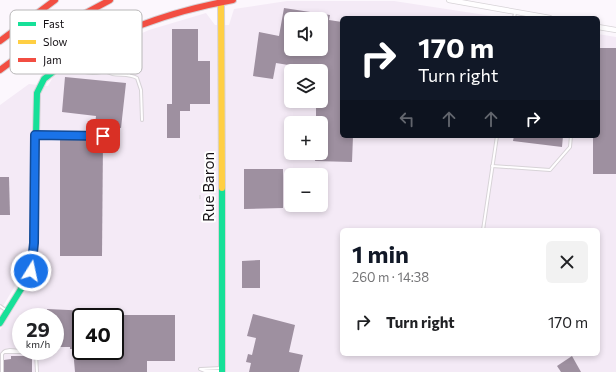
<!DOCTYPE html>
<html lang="en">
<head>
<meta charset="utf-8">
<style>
	:root { --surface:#fff; --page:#f2f2f2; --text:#202124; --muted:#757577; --accent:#111827 }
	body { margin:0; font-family:Commissioner,sans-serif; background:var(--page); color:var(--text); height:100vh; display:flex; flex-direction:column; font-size:15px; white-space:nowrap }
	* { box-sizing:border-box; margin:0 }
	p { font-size:13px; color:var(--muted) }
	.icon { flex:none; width:22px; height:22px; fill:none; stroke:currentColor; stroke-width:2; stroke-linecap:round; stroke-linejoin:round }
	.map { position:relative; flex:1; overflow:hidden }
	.sheet { position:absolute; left:340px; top:228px; width:260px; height:128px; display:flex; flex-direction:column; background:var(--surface); border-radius:6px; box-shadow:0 2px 6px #0003 }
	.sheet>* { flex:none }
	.guide { position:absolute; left:340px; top:16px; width:260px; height:122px; border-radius:6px; box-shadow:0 2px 6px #0003; background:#111827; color:#fff; overflow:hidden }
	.controls { position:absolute; left:284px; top:12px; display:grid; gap:8px }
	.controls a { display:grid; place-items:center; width:44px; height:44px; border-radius:6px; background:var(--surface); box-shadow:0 2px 6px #0003; font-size:20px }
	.speed { position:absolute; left:12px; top:308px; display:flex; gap:8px; font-size:20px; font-weight:700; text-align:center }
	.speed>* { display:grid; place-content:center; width:52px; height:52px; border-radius:50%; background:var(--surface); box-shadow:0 2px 6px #0003; line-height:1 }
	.speed small { font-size:10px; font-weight:400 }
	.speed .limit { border:2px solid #111; border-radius:6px; background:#fff; color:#111 }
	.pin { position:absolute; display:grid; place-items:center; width:34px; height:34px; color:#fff; margin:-17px; border-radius:8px; box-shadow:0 2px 6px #0006 }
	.me { position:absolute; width:44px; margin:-22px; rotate:10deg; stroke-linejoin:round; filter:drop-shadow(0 0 3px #0008) }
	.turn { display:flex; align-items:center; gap:14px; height:84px; padding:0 12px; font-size:18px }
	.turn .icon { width:52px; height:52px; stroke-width:2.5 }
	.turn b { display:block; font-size:28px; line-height:34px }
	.lanes { display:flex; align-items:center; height:38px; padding:0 12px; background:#0003; justify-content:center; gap:20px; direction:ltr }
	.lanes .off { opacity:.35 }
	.round { display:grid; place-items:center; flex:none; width:42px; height:42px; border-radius:6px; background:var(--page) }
	.headline { display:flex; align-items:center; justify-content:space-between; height:68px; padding:0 12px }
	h1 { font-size:24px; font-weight:700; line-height:30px; color:var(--accent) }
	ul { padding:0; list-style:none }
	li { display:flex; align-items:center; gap:12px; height:52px; padding:0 12px }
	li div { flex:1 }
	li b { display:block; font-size:15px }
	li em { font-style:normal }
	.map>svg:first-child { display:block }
</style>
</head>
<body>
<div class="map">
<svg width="616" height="372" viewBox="0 0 616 372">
	<rect width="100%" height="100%" fill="#fcf7fd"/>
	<path fill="#f4eaf6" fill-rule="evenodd" d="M 287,1 L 394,1 L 505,18 L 342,18 L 342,136 L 598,136 L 598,34 L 616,37 L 616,372 L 0,372 L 0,330 L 31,282 L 36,270 L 25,269 L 0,311 L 0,105 L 29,84 L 48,86 L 53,77 L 91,55 L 149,30 L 206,13 L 215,25 L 229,25 L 234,9 ZM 291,19 L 321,19 L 321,49 L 291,49 ZM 291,71 L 321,71 L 321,101 L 291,101 ZM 291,123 L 321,123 L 321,153 L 291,153 ZM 291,175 L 321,175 L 321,205 L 291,205 ZM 342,230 L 598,230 L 598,354 L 342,354 ZM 21,317 L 55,317 L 55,351 L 21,351 ZM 81,317 L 115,317 L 115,351 L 81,351 Z"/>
	<g fill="#9e90a0" fill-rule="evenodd">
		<path d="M 284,8 L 330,15 L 329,20 L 342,22 L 342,136 L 353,136 L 352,162 L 315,161 L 316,153 L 321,153 L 321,123 L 316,123 L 316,101 L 321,101 L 321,71 L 307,71 L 307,68 L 276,63 L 273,79 L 253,76 L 259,32 L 279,36 ZM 291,19 L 321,19 L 321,49 L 291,49 Z"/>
		<path d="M 172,29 L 198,29 L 198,61 L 210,61 L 210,104 L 190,104 L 190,111 L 180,111 L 180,138 L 167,138 L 167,104 L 172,104 Z"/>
		<path d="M 598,48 L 616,48 L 616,174 L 593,174 L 593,136 L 598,136 Z"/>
		<path d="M 65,77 L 126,83 L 121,128 L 95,125 L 96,116 L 62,112 Z"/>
		<path d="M 514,136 L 563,136 L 562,147 L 513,141 Z"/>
		<path d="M 60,140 L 103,140 L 102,256 L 60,256 Z"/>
		<path d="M 244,169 L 283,169 L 283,208 L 244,209 Z"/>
		<path d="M 0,177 L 9,177 L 10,215 L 0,215 Z"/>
		<path d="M 260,260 L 260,288 L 242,288 L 242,261 Z"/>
		<path d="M 47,309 L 112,312 L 112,317 L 81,317 L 81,351 L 115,351 L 115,315 L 175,315 L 175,361 L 147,361 L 147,372 L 75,372 L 73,349 L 70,349 L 70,347 L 55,347 L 55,317 L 47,317 Z"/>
		<path d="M 253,314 L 295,325 L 289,352 L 303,355 L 299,372 L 249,372 L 251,363 L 246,362 L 248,354 L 252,355 L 256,338 L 247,336 Z"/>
		<path d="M 11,356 L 32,356 L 32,372 L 4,372 L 4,360 L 11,359 Z"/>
		<path d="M 572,356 L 581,372 L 561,372 L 557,366 Z"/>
	</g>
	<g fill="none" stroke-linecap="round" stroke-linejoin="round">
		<g stroke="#d7d3d7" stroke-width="4">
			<g id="lane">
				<path d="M 514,18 L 515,13"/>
				<path d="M 128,30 L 130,41 L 129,75"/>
				<path d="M 68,63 C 76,71 89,75 101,72 C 105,71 111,65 115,63"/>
				<path d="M 104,70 C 114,78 126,72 137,78 L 141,90 L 142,120"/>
				<path d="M 36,135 L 103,136"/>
				<path d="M 492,166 L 550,170 L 570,147 L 571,136"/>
				<path d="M 483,230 L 497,136"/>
				<path d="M 0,306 L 7,311"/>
				<path d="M 5,351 L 10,350 L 21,351"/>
				<path d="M 22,351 L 36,354 L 37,372"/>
				<path d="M 4,352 L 23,352"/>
				<path d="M 200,369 L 205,371 L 220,371"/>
				<path d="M 201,369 L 221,368"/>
				<path d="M 2,372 L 2,354 L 4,352"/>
			</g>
		</g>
		<g stroke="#d7d3d7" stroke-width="6">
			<g id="street">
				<path d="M 449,0 L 550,18"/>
				<path d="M 598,27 L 616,30"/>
			</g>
		</g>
		<g stroke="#d7d3d7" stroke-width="8">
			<g id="fast">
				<path d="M 222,188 L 222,372"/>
				<path d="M 0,323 L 26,281 L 33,261 L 37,93 L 44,79 L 63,64"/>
			</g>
		</g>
		<g stroke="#d7d3d7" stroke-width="8">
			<path id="slow" d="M 221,2 L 222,188"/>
		</g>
		<g stroke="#d7d3d7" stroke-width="8">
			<g id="jam">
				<path d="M 0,41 L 55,0"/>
				<path d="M 63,64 C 116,30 172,11 233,0"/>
				<path d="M 0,70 L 54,30 L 110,0"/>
			</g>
		</g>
		<path stroke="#dad8da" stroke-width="1" stroke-dasharray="4 2" stroke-linecap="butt" d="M 200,195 L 200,199"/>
		<use href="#lane" stroke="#fffeff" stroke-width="2"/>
		<use href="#street" stroke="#fffeff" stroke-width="4.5"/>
		<use href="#fast" stroke="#16e098" stroke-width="6"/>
		<use href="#slow" stroke="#ffcf43" stroke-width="6"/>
		<use href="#jam" stroke="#f24e42" stroke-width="6"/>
	</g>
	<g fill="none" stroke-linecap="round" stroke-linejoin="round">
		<g stroke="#114b97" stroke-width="10">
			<path id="route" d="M 31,271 L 34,243 L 35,135 L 103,136"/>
		</g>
		<use href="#route" stroke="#1a73e8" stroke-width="7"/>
	</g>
	<g text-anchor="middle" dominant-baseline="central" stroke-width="4" stroke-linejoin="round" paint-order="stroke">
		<g font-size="15" fill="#141014" stroke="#fff">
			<text transform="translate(208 187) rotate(-90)">Rue Baron</text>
		</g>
	</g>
	<rect x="10" y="10" width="132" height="64" rx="6" fill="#fff" stroke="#b8b7b8" stroke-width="1"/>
	<rect x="18" y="22" width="18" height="4" fill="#16e098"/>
	<rect x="18" y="40" width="18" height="4" fill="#ffcf43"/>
	<rect x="18" y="58" width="18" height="4" fill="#f24e42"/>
	<g font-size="11" fill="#141014">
		<text x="43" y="28">Fast</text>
		<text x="43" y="46">Slow</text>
		<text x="43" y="64">Jam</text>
	</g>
</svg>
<div class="controls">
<a><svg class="icon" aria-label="sound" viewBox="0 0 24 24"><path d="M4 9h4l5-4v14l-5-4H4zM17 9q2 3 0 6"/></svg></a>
<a><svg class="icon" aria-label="layers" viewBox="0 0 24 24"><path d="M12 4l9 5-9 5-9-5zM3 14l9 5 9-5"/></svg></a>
<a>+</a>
<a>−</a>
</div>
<div class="speed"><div>29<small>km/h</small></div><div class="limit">40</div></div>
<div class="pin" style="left:103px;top:136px;background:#d93025"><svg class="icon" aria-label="arrive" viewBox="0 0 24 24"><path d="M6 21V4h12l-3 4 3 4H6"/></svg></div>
<svg class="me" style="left:31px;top:271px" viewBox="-20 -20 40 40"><circle r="17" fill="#1a73e8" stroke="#fff" stroke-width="3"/><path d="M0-11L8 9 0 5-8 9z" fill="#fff"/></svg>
<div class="guide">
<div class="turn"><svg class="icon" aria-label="right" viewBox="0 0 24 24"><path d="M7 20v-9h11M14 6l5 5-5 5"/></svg><div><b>170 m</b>Turn right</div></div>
<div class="lanes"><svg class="icon off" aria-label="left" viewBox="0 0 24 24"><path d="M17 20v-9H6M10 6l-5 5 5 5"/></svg><svg class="icon off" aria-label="ahead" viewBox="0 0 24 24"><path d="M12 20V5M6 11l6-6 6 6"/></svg><svg class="icon off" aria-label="ahead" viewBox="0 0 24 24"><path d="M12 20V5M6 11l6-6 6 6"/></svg><svg class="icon" aria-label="right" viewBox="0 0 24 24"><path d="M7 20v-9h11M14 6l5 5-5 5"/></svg></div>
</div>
<section class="sheet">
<div class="headline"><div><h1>1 min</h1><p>260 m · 14:38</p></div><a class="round"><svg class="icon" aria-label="close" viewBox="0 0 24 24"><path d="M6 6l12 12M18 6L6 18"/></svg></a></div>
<ul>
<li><svg class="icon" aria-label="right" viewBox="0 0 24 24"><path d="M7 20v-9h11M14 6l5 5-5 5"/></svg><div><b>Turn right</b></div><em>170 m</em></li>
</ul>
</section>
</div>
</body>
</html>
